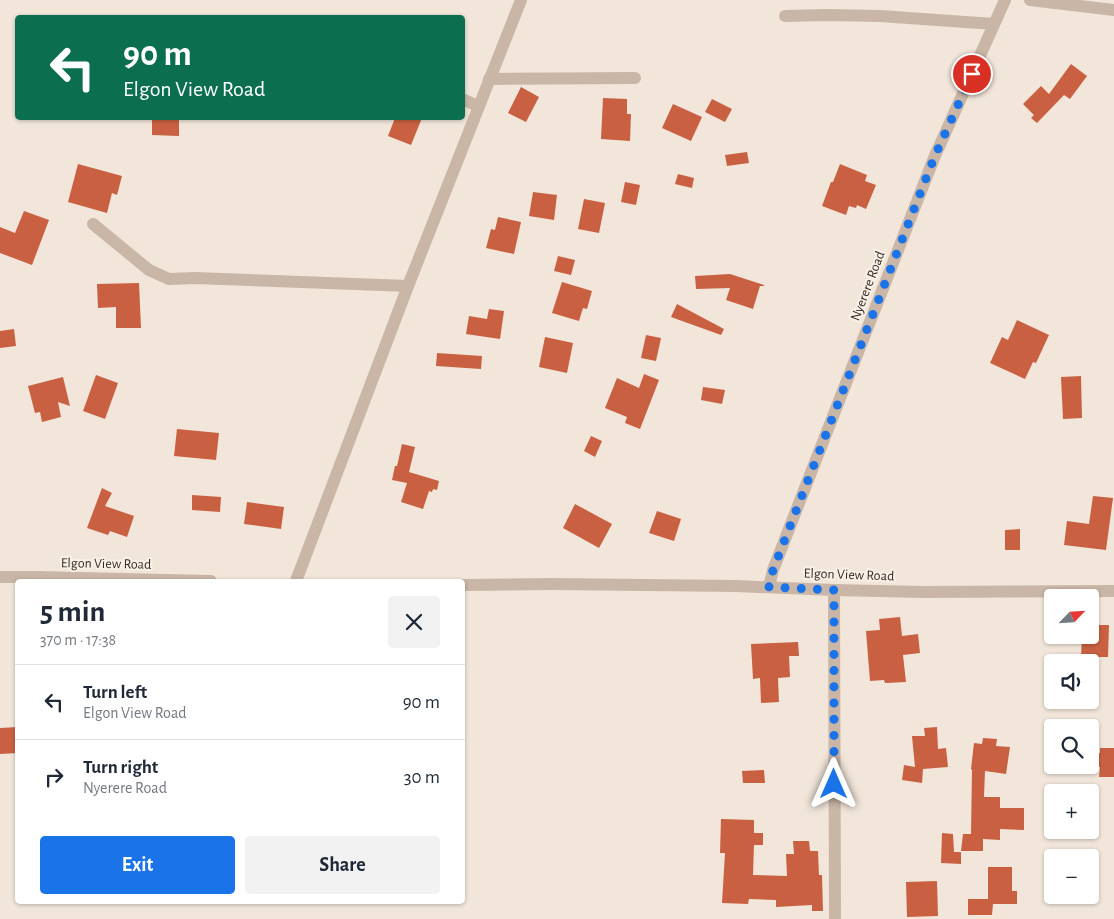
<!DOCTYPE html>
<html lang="en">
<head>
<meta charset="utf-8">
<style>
	:root { --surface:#fff; --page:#f2f2f3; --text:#1f2937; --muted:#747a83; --line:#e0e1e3; --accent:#1a73e8 }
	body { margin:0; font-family:"Alegreya Sans",sans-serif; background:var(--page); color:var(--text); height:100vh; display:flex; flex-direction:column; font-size:19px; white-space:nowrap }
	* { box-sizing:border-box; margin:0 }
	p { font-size:16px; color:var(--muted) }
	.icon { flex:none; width:28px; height:28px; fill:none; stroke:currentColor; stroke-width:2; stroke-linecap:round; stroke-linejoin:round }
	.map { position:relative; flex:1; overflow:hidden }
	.sheet { position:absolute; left:15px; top:579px; width:450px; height:325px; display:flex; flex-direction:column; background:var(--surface); border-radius:5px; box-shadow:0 1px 4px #0004 }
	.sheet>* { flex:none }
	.top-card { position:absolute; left:15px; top:15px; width:450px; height:105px; border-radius:5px; box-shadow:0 1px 4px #0004; background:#0b6e4f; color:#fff; overflow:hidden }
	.needle { width:32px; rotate:65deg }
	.buttons { position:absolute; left:1044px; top:589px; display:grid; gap:10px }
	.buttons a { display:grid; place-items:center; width:55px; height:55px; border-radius:5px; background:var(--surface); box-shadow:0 1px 4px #0004; font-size:25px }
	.pin { position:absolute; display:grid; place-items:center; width:42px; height:42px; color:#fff; margin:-21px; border:2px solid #fff; border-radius:50%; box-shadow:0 1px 5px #0007 }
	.me { position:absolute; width:55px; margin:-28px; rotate:0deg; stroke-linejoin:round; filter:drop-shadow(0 0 4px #0008) }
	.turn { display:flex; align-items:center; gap:18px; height:105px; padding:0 25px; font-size:22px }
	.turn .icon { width:65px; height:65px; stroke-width:2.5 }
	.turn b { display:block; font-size:35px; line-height:42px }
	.round { display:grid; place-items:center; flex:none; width:52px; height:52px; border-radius:5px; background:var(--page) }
	.summary { display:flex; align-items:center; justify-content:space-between; height:85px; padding:0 25px }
	h1 { font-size:30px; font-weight:700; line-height:38px }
	.button { display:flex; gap:10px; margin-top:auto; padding:10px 25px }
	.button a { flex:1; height:58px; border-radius:5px; background:var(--accent); color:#fff; font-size:20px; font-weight:700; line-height:58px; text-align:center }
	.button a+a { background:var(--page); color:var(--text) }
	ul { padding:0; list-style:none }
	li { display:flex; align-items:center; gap:15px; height:75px; padding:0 25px; border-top:1px solid var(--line) }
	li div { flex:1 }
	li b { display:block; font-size:19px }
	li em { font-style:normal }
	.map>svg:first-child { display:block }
</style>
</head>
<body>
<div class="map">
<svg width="1114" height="919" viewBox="0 0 1114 919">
	<rect width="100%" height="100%" fill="#f2e6da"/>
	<g fill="#c96042">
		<path d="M 1071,64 L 1087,76 L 1070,99 L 1064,95 L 1037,123 L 1031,118 L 1034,115 L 1023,104 L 1041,86 L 1049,94 Z"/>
		<path d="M 521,87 L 539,97 L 526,122 L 508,113 Z"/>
		<path d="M 603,98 L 627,99 L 627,114 L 631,114 L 630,141 L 601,139 Z"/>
		<path d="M 712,99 L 732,109 L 725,122 L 705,112 Z"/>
		<path d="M 673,104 L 702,117 L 691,141 L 662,128 Z"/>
		<path d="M 152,118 L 179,118 L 179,136 L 152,135 Z"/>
		<path d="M 395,118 L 422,118 L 411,145 L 388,136 Z"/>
		<path d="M 747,152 L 749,163 L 727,166 L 725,155 Z"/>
		<path d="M 78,164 L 122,176 L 117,195 L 112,193 L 107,213 L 68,202 Z"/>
		<path d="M 840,164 L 867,175 L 865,181 L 876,185 L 866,209 L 857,205 L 856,208 L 849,206 L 846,215 L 822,206 L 831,182 L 833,182 Z"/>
		<path d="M 678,174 L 694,178 L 692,188 L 675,184 Z"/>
		<path d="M 625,182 L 640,185 L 636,205 L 621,202 Z"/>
		<path d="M 533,192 L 557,195 L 554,220 L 529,216 Z"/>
		<path d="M 584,199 L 605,203 L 599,233 L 578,229 Z"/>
		<path d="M 24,211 L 49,220 L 32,265 L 0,253 L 0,227 L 15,233 Z"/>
		<path d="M 498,217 L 521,222 L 514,254 L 486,248 L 491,229 L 495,230 Z"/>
		<path d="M 558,256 L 575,260 L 571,275 L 554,271 Z"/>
		<path d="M 730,274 L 764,285 L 764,286 L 760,286 L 753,309 L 726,300 L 730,288 L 696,289 L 695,276 Z"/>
		<path d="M 562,282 L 592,291 L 587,309 L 583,308 L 579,321 L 552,313 Z"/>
		<path d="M 139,283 L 141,328 L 116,328 L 116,307 L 98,308 L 97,284 Z"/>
		<path d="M 677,304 L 724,329 L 721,335 L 671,317 Z"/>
		<path d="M 489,309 L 504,311 L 500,339 L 466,334 L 469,316 L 487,319 Z"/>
		<path d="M 1017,320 L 1049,335 L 1036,363 L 1033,362 L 1025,379 L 990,363 L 1002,337 L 1008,340 Z"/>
		<path d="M 14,329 L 16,346 L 0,348 L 0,331 Z"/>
		<path d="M 646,335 L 661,338 L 656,361 L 641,358 Z"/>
		<path d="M 545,337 L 573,343 L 567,373 L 539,367 Z"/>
		<path d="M 437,353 L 482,356 L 481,369 L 436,366 Z"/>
		<path d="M 644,374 L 659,380 L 640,429 L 625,423 L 627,417 L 605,408 L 617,378 L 639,388 Z"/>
		<path d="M 96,375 L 118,383 L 105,419 L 83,411 Z"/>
		<path d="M 1081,376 L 1082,418 L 1063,419 L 1061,377 Z"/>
		<path d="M 63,377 L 70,406 L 58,402 L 61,417 L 42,422 L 40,412 L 35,413 L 28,386 Z"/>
		<path d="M 703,387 L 725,390 L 722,404 L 701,400 Z"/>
		<path d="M 177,429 L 219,433 L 216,460 L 174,456 Z"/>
		<path d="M 591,436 L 602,441 L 595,457 L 584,451 Z"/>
		<path d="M 402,444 L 415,447 L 409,472 L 439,481 L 437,490 L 433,489 L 432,492 L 429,491 L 423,509 L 401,502 L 407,483 L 392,480 L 395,466 L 397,466 Z"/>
		<path d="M 102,488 L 112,493 L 105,506 L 134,516 L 127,537 L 110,531 L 108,535 L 87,528 Z"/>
		<path d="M 192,495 L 221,497 L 220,512 L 192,510 Z"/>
		<path d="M 1093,496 L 1113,498 L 1106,550 L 1064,545 L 1067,521 L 1089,524 Z"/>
		<path d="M 247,502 L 284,507 L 281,529 L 244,524 Z"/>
		<path d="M 575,504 L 612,524 L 599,548 L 563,528 Z"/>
		<path d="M 657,511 L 681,519 L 674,541 L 649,533 Z"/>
		<path d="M 1020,529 L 1020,550 L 1005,550 L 1005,530 Z"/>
		<path d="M 900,617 L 902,636 L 918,634 L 920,653 L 903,655 L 906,682 L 885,683 L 884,680 L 870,681 L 866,631 L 880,630 L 879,619 Z"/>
		<path d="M 1090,625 L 1109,625 L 1108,657 L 1081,657 L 1082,635 L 1090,635 Z"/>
		<path d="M 798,642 L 799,656 L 789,656 L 790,677 L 778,678 L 779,702 L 761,703 L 760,678 L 753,679 L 751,644 Z"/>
		<path d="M 18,727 L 18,753 L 0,754 L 0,728 Z"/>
		<path d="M 937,727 L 938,749 L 946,748 L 948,767 L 923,769 L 922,783 L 902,780 L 904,765 L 915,767 L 912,736 L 925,736 L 924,728 Z"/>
		<path d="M 983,738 L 997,739 L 996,746 L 1010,747 L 1006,774 L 985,771 L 984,797 L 1000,797 L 1000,808 L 1024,808 L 1024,830 L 1000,829 L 1000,840 L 983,839 L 983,851 L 961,851 L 963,834 L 971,834 L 972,770 L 971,769 L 974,743 L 982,744 Z"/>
		<path d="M 1100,748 L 1114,748 L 1114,777 L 1099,777 L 1100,767 L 1090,767 L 1090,753 L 1100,753 Z"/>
		<path d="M 764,770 L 765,783 L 743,783 L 742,771 Z"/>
		<path d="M 721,819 L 754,820 L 754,833 L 763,833 L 763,845 L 754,845 L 753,875 L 787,876 L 786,854 L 794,854 L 793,841 L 809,841 L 810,851 L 818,851 L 819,875 L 822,875 L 823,911 L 812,911 L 812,905 L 776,907 L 776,900 L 749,899 L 748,904 L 722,903 L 725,853 L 720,853 Z"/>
		<path d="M 942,833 L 953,834 L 954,852 L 961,852 L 961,864 L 941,863 Z"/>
		<path d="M 988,867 L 1012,867 L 1012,891 L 1017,891 L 1017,904 L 993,904 L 992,915 L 968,915 L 968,899 L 988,899 Z"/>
		<path d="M 937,881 L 938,916 L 907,917 L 906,882 Z"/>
	</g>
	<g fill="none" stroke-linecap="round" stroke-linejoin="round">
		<g stroke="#cab6a6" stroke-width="12">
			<path d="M 1030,0 L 1114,10"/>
			<path d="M 785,16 L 827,15 L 880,16 L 994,24"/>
			<path d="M 489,79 L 635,78"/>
			<path d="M 462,99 L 478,106"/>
			<path d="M 93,224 L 149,270 L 169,279 L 195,278 L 408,286"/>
			<path d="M 0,577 L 35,577 L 211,581"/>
			<path d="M 296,581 L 408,286 L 521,0"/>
			<path d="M 462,585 L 553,584 L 736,586 L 834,590 L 922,592 L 1114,591"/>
			<path d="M 769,587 L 773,570 L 803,493 L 934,158 L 1005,0"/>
			<path d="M 834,590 L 835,919"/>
		</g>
	</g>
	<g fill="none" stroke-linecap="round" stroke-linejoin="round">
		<path stroke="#1a73e8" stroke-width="9" stroke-dasharray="0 16.2" d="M 834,784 L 834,590 L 769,587 L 773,570 L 803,493 L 934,158 L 972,74"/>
	</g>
	<g text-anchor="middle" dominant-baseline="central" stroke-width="4" stroke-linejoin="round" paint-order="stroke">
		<g font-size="14" fill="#362b27" stroke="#faf1e6">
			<text transform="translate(868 286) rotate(-69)">Nyerere Road</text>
			<text transform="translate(106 564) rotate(1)">Elgon View Road</text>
			<text transform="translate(849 575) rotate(2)">Elgon View Road</text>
		</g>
	</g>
</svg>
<div class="buttons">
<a><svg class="needle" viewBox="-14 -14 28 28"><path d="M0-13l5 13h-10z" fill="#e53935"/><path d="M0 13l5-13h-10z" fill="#747a83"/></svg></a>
<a><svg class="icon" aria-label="sound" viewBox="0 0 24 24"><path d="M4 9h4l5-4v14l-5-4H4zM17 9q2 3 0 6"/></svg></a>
<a><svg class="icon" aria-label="search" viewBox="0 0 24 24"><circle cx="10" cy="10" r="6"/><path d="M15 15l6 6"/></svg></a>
<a>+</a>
<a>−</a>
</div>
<div class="pin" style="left:972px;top:74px;background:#d93025"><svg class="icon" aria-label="arrive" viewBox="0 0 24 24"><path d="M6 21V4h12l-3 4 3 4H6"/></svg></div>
<svg class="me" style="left:834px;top:784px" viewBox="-20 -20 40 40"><path d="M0-17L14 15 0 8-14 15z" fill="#1a73e8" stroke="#fff" stroke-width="4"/></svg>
<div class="top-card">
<div class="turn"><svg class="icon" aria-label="left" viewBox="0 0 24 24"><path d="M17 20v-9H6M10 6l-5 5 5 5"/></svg><div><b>90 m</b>Elgon View Road</div></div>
</div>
<section class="sheet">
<div class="summary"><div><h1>5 min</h1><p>370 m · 17:38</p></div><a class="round"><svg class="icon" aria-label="close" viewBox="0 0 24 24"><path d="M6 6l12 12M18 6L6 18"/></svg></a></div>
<ul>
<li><svg class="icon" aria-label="left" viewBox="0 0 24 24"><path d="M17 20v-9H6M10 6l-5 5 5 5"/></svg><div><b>Turn left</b><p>Elgon View Road</p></div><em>90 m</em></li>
<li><svg class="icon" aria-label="right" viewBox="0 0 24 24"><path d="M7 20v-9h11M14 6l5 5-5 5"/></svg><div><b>Turn right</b><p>Nyerere Road</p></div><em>30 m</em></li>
</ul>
<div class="button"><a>Exit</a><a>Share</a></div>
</section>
</div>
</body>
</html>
